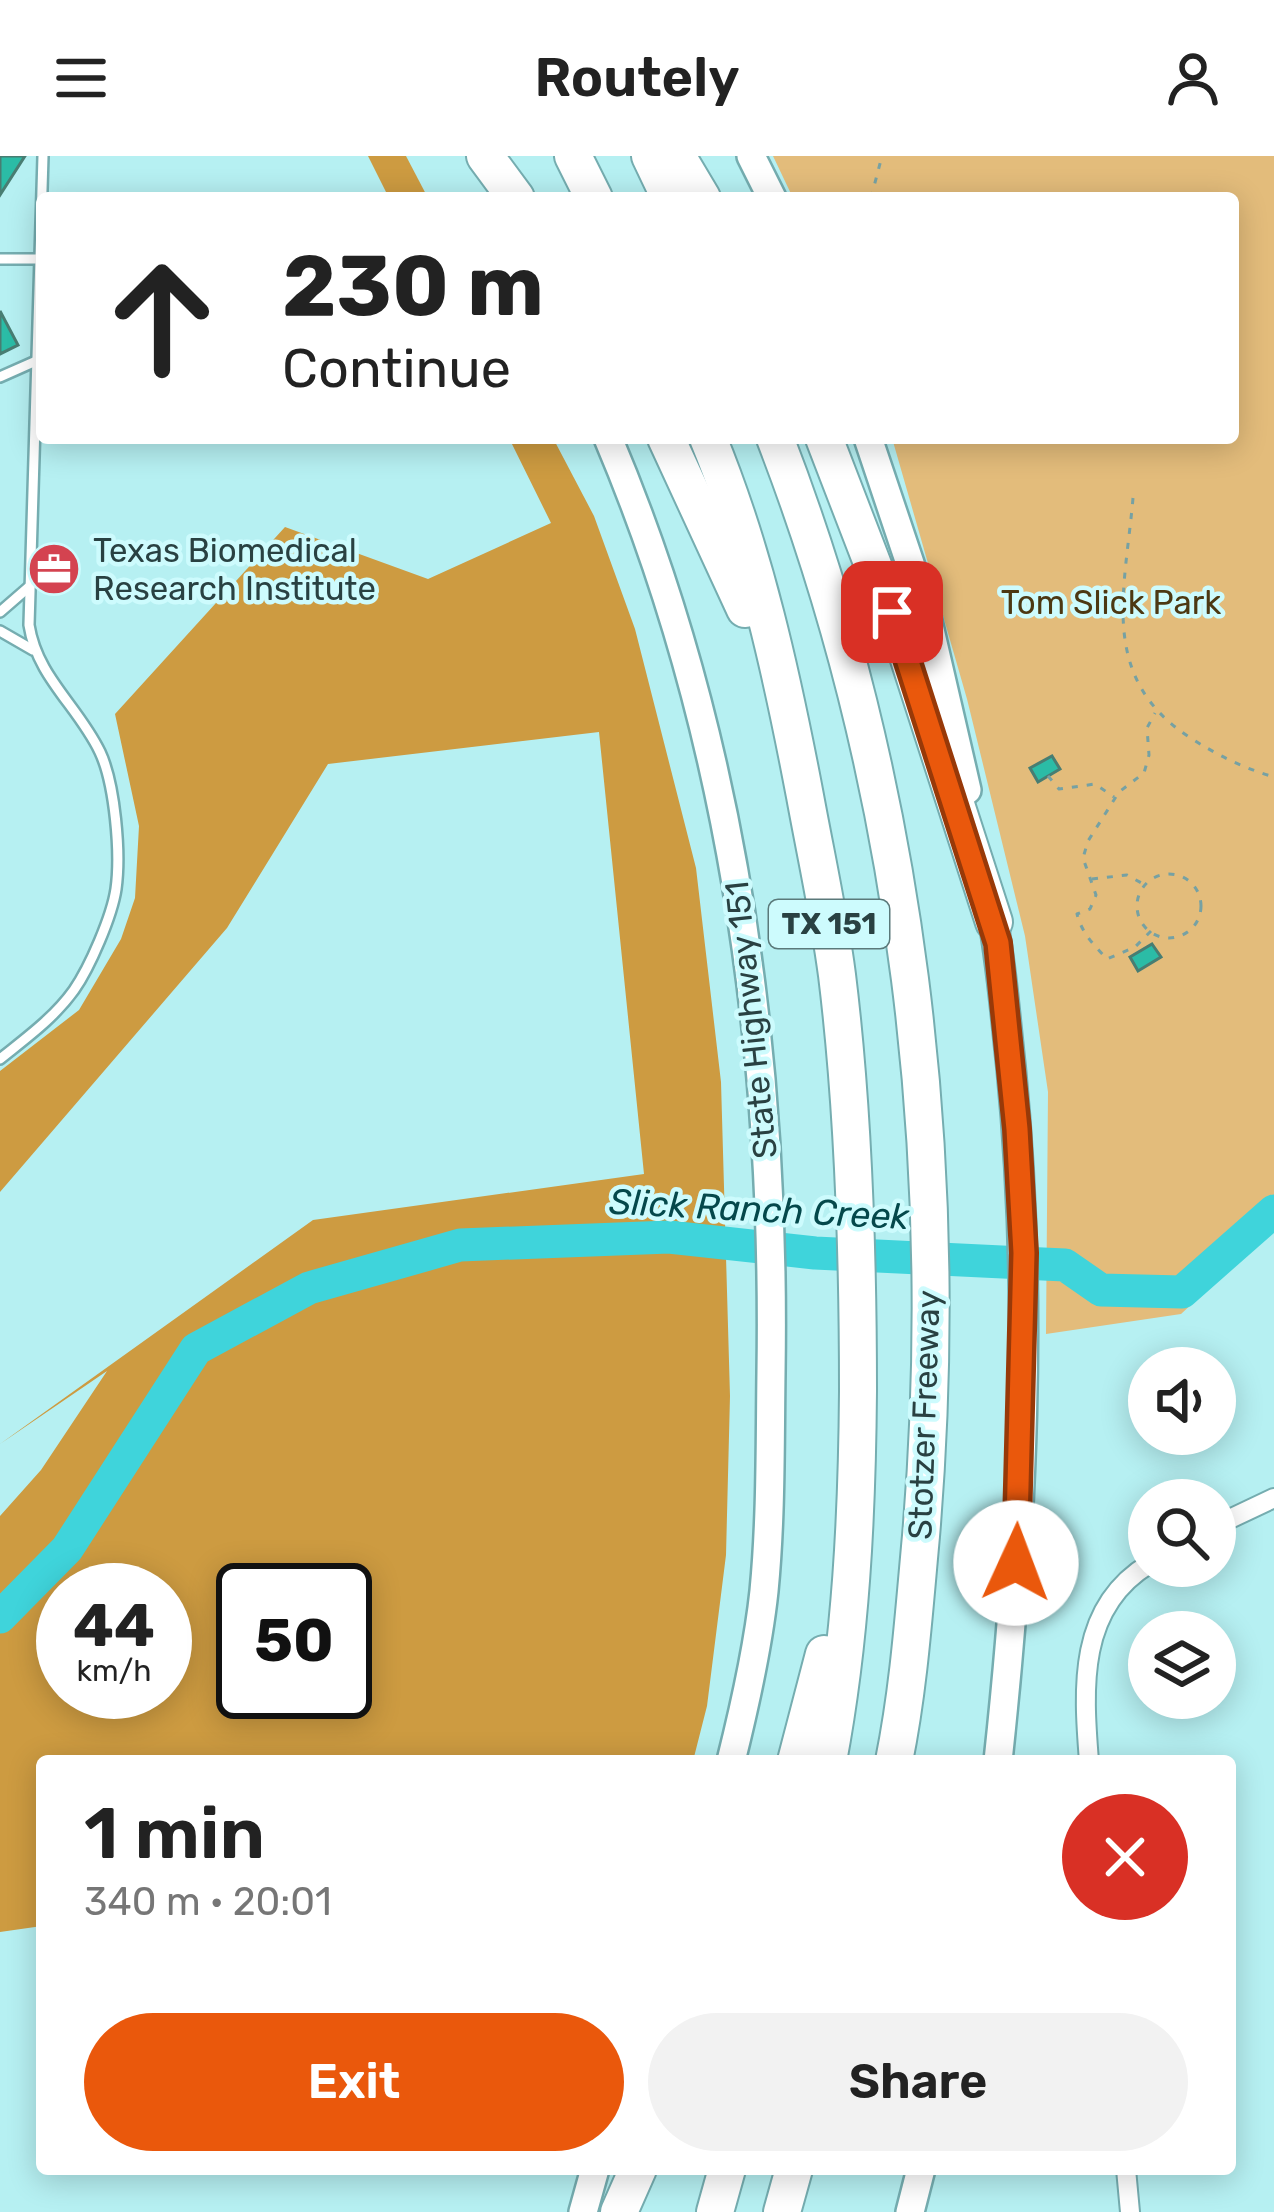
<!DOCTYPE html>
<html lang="en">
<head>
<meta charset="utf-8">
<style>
	:root { --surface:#fff; --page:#f2f2f2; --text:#222; --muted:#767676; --accent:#ea580c }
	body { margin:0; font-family:Rubik,sans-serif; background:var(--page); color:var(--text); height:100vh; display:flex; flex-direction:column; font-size:45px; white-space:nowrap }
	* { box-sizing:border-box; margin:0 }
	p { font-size:39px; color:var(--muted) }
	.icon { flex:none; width:66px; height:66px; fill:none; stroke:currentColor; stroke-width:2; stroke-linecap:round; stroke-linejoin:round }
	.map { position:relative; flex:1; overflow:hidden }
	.panel { position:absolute; left:36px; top:1599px; width:1200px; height:420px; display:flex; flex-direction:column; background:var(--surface); border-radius:12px; box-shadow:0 6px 30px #0003 }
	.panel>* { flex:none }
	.hud { position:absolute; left:36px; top:36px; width:1203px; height:252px; border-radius:12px; box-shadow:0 6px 30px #0003; background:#fff; color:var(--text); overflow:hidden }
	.tools { position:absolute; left:1128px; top:1191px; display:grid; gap:24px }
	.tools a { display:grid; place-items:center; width:108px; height:108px; border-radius:50%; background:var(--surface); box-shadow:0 6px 30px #0003; font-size:60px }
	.speed { position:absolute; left:36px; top:1407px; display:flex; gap:24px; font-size:60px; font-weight:700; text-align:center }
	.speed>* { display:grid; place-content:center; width:156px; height:156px; border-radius:50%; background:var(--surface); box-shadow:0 6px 30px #0003; line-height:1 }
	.speed small { font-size:30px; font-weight:400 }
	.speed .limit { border:6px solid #111; border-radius:18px; background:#fff; color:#111 }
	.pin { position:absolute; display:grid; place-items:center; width:102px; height:102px; color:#fff; margin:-51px; border-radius:24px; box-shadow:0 6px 18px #0006 }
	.me { position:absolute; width:132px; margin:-66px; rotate:2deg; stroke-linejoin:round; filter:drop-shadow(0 0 9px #0008) }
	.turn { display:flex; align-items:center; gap:42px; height:252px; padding:0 48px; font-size:54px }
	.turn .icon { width:156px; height:156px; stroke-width:2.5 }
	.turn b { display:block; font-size:84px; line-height:102px }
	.round { display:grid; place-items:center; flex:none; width:126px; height:126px; border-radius:63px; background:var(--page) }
	.overview { display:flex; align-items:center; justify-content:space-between; height:204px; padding:0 48px }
	h1 { font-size:72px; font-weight:600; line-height:90px }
	.action { display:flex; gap:24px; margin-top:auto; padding:24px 48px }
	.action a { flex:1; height:138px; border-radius:72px; background:var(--accent); color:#fff; font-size:48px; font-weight:600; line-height:138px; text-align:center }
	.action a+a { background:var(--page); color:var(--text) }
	header { display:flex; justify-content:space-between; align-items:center; height:156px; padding:0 48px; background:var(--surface); font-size:54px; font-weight:600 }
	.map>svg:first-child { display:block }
</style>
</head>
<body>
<header><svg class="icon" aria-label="menu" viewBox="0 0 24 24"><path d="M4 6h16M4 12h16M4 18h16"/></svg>Routely<svg class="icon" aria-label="person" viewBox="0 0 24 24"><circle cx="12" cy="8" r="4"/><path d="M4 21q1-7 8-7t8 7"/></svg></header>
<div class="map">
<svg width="1274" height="2056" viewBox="0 0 1274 2056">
	<rect width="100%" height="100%" fill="#b6f0f2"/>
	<path fill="#e3bc7b" d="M 773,0 L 1274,0 L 1274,1072 L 1181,1158 L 1046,1178 L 1048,936 L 1025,780 L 967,543 L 892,282 L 1233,282 L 1233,42 L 793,42 Z"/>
	<g fill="#cd9b41" fill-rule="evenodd">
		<path d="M 368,0 L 406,0 L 428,42 L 389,42 Z"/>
		<path d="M 509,282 L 553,282 L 594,360 L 635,473 L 696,712 L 721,926 L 730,1240 L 726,1399 L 707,1550 L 693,1605 L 42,1605 L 42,1770 L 0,1776 L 0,1360 L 41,1314 L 107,1215 L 0,1288 L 313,1064 L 644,1018 L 599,576 L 328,608 L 227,772 L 0,1036 L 0,915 L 79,854 L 121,783 L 135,742 L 139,670 L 115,558 L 285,371 L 428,423 L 551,367 ZM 63,1434 L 165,1434 L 165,1536 L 63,1536 ZM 243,1434 L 345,1434 L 345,1536 L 243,1536 Z"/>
	</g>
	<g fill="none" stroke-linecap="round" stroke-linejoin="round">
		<path stroke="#3fd4db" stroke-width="33" d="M 0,1461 L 67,1393 L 196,1193 L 309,1132 L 460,1089 L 669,1081 L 815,1097 L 1065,1109 L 1101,1134 L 1182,1136 L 1274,1055"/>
	</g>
	<g fill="#2bbca6" stroke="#487d72" stroke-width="3">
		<path d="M 0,0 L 25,0 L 0,39 Z"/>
		<path d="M 0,155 L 18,189 L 0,198 Z"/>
		<path d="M 1052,600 L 1060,613 L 1038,626 L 1030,612 Z"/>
		<path d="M 1152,788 L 1161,801 L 1138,815 L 1130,801 Z"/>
	</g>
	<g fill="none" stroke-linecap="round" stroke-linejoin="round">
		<g stroke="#75adb0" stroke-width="14">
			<g id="lane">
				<path d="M 0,103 L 40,103"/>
				<path d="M 0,221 L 36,205"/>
				<path d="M 0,456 L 30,430"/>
				<path d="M 0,475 L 33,494"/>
				<path d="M 0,903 C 26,882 54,862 74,834 C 90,811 112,760 116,733 C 121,697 115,628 100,596 C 78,550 37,521 29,469 L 43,0"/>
			</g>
		</g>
		<g stroke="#75adb0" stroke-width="22">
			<g id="street">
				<path d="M 1215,1370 L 1274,1342"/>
				<path d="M 1089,1605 C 1083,1531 1078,1451 1149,1408"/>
				<path d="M 1126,2013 L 1130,2056"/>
			</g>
		</g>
		<g stroke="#75adb0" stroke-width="32">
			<g id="secondary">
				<path d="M 751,0 L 772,42"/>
				<path d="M 608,282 C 733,577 776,898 771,1217 C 770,1289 771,1363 764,1435 C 758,1492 745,1549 731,1605"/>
				<path d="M 868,282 L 925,452 L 967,634"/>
				<path d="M 990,748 C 1001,802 1005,857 1011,911 C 1034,1142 1023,1375 998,1605"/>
				<path d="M 583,2056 L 595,2013"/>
				<path d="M 910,2056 L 921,2013"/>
			</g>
		</g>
		<g stroke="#75adb0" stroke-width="40">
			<g id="highway">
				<path d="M 485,0 L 516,42"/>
				<path d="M 573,0 L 594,42"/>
				<path d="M 650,0 L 670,42"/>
				<path d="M 677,0 L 702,42"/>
				<path d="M 666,282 L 745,453"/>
				<path d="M 708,282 C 755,396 782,519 805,640 C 816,700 829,758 837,819 C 854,956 858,1097 858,1235 C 857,1360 851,1483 828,1605"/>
				<path d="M 775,282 C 909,629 952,1010 921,1380 C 914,1455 909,1531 894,1605"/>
				<path d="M 824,282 L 908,500 L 994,766"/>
				<path d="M 796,1605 L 824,1498"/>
				<path d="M 619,2056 L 638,2013"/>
				<path d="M 715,2056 L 727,2013"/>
				<path d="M 782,2056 L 794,2013"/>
			</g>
		</g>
		<g stroke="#76a1a3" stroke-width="3" stroke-dasharray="6 9" stroke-linecap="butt">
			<path d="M 871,42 L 882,0"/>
			<path d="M 1133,342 C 1125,435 1098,521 1189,581 C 1217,599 1243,612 1274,621"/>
			<path d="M 1048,620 L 1059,633 L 1095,628 L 1114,641"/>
			<circle cx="1169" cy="750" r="32"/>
			<path d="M 1092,723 L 1127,719 L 1145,729"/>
			<path d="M 1151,775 L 1135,791 L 1107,803 C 1095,790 1082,778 1077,758 L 1090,753 L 1096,739 L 1083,702 L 1088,685 L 1119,636 L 1144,617 L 1149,599 L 1147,572 L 1155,557"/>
		</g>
		<use href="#lane" stroke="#fff" stroke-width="9"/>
		<use href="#street" stroke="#fff" stroke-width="18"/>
		<use href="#secondary" stroke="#fff" stroke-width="27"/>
		<use href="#highway" stroke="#fff" stroke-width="36"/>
	</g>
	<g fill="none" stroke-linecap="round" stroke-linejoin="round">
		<g stroke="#983908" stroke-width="30">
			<path id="route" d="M 892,456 L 998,787 L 1017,973 L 1024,1097 L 1016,1407"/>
		</g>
		<use href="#route" stroke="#ea580c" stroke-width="21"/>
	</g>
	<defs>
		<g id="office-disc" transform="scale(2.7)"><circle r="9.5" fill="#d44350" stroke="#cdfbfd"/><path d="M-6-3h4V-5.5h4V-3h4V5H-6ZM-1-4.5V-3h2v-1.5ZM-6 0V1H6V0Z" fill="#fff"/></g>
	</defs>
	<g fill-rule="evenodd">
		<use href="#office-disc" x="54" y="413"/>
	</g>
	<g text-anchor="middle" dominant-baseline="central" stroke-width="9" stroke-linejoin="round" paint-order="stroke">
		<rect fill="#cdfbfd" stroke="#5a797a" stroke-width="3" x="769" y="744" width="120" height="48" rx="9"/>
		<g font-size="30" font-weight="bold" fill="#294142">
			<text x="829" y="768">TX 151</text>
		</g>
		<g font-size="33" fill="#294142" stroke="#cdfbfd" text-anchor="start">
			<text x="93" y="394">Texas Biomedical<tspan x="93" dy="38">Research Institute</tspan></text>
		</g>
		<g font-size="33" fill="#4c3812" stroke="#cdfbfd">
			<text x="1111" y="446">Tom Slick Park</text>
		</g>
		<g font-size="33" fill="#294142" stroke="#cdfbfd">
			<text transform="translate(751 864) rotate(-96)">State Highway 151</text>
			<text transform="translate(924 1259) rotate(-88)">Stotzer Freeway</text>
		</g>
		<g font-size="36" font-style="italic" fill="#04484b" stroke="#cdfbfd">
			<text transform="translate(759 1053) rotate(3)">Slick Ranch Creek</text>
		</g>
	</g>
</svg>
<div class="tools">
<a><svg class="icon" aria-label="sound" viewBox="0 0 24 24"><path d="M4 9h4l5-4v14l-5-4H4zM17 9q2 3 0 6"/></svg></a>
<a><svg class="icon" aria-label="search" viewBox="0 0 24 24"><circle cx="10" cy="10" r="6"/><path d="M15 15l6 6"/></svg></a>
<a><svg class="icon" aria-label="layers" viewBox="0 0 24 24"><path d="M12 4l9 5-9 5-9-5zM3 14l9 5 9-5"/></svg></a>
</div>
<div class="speed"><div>44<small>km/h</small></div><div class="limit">50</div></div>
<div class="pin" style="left:892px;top:456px;background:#d93025"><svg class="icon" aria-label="arrive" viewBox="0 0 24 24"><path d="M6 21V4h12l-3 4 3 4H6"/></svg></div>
<svg class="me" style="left:1016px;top:1407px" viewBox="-20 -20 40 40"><circle r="19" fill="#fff"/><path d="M0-13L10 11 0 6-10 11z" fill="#ea580c"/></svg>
<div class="hud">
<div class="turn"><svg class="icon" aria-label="ahead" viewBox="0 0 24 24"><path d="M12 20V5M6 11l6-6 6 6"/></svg><div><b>230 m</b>Continue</div></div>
</div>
<section class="panel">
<div class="overview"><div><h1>1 min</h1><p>340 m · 20:01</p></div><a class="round" style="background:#d93025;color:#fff"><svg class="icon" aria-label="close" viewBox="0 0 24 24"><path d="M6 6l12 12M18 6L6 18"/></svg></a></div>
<div class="action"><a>Exit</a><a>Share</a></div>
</section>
</div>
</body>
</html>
